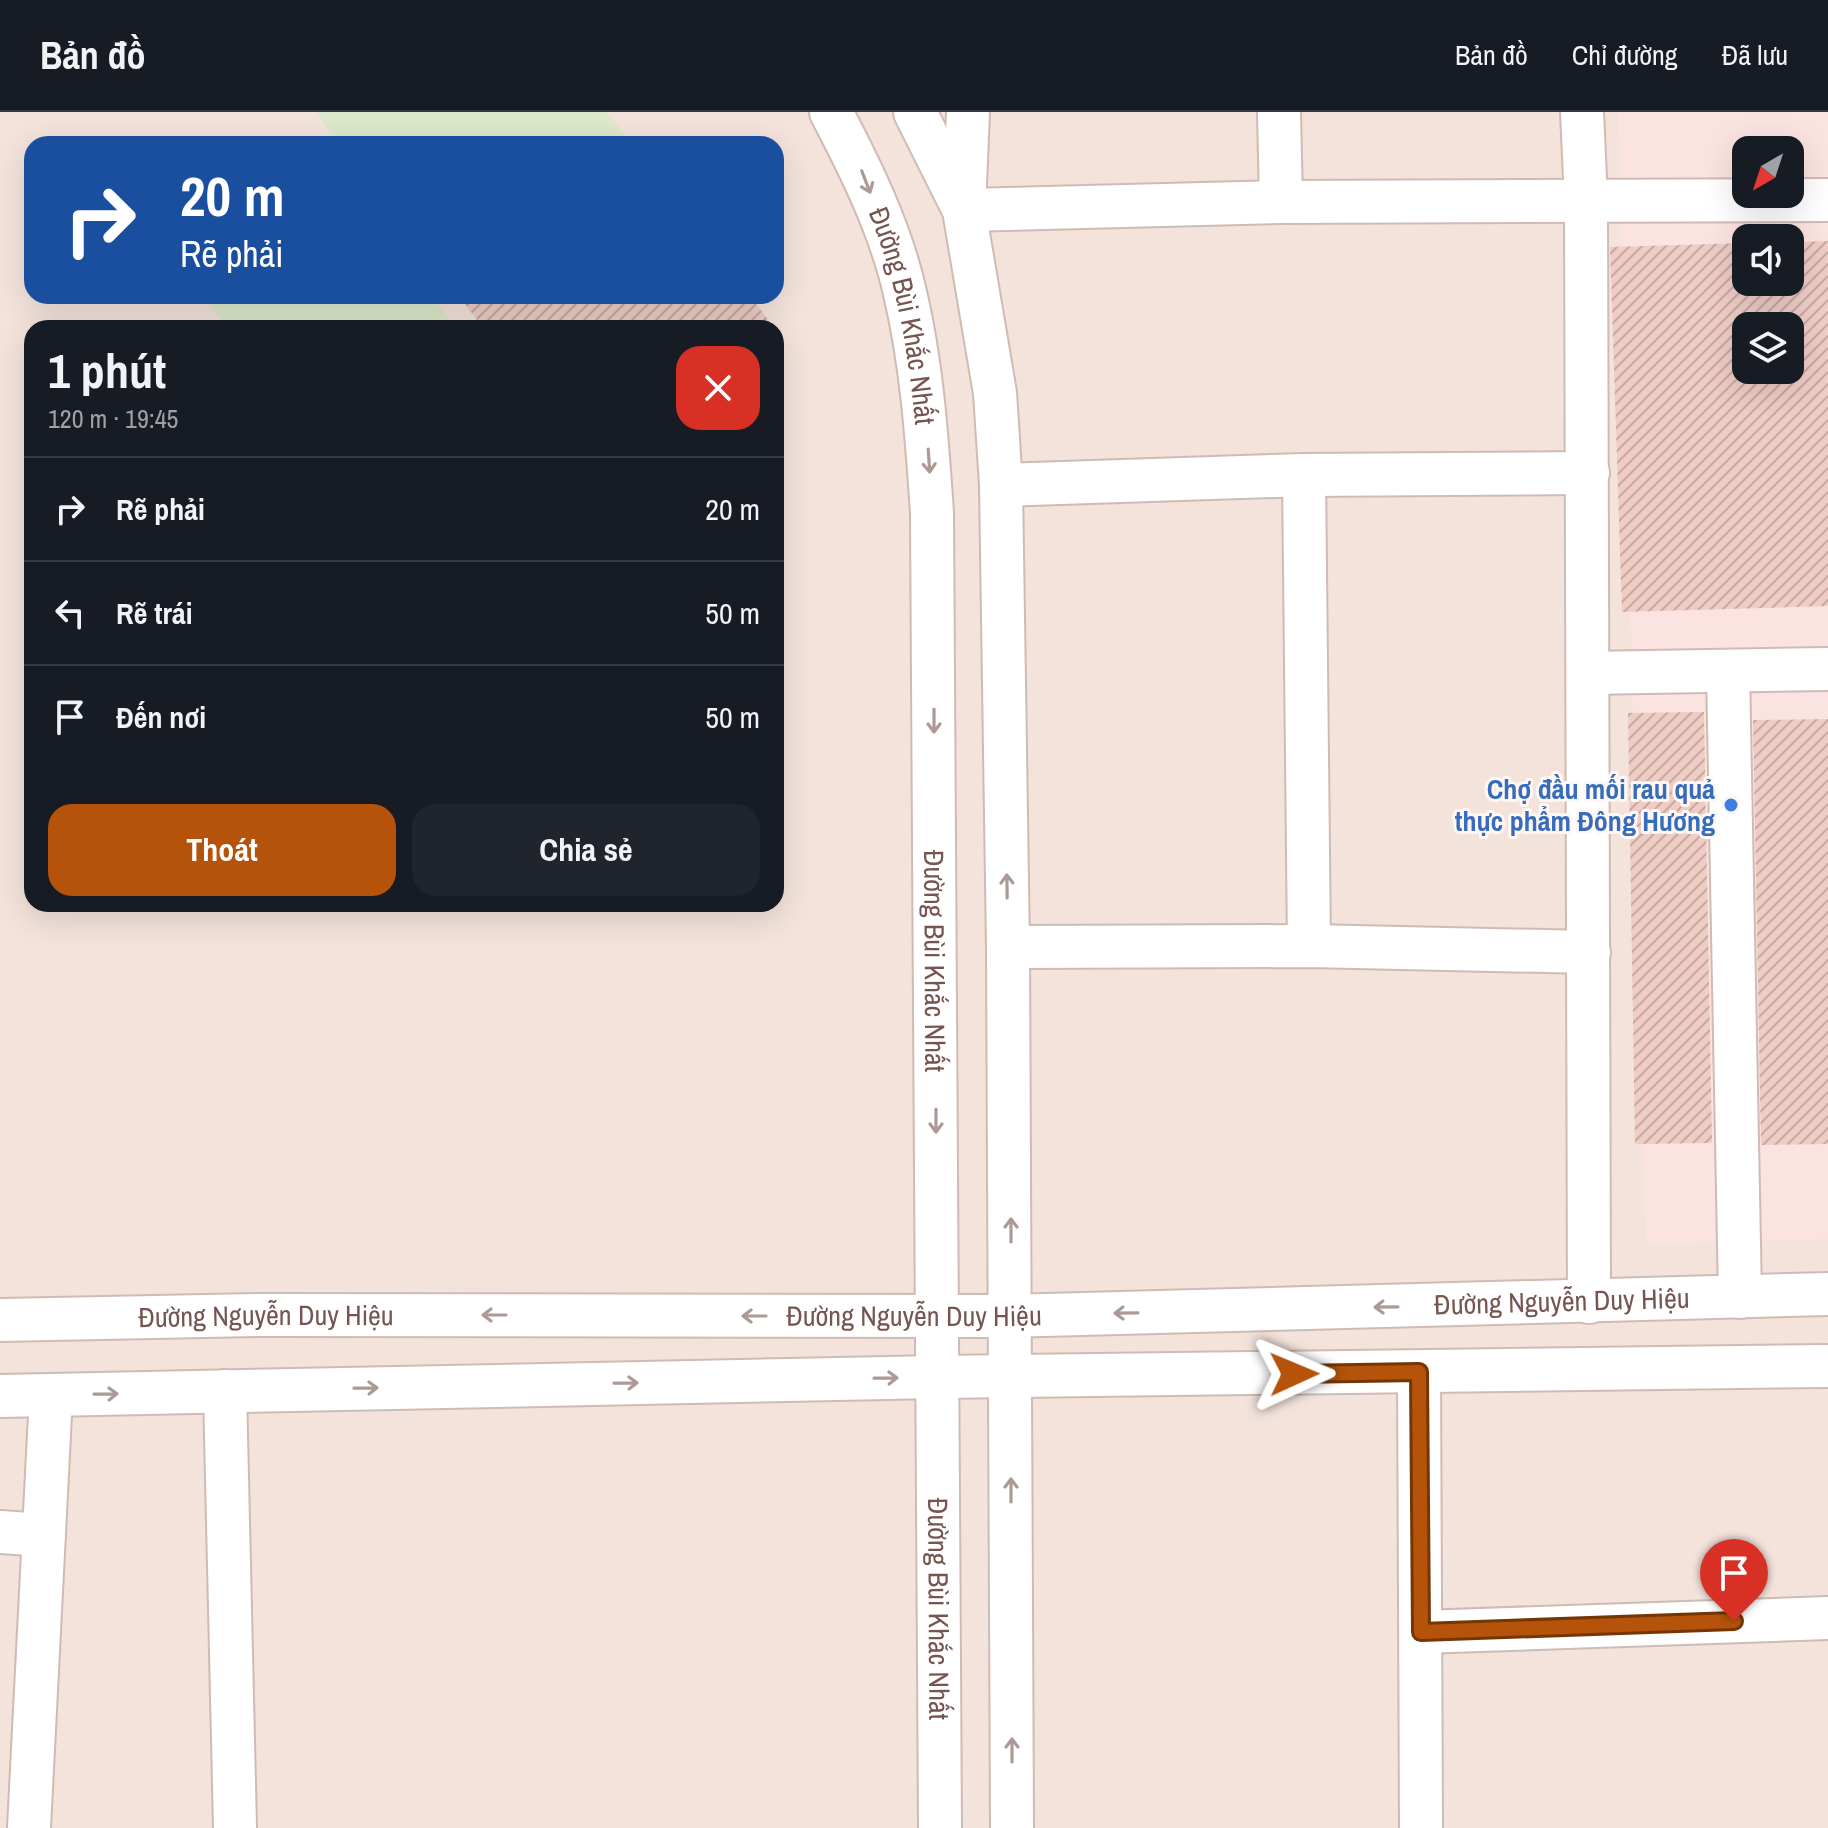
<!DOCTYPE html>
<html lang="vi">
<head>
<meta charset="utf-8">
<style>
	:root { --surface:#171b24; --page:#20242c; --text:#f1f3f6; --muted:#9ea1a6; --line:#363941; --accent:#b45309 }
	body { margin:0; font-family:"Archivo Narrow",sans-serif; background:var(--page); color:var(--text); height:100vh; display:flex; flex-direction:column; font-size:30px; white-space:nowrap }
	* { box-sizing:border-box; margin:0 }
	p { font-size:26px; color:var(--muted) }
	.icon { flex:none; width:44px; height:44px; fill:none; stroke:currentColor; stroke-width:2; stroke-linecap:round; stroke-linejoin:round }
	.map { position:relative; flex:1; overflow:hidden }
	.drawer { position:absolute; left:24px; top:208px; width:760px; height:592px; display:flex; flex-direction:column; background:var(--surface); border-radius:24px; box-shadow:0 8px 32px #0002 }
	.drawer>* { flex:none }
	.hud { position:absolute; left:24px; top:24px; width:760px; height:168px; border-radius:24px; box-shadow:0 8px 32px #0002; background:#1a4fa0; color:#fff; overflow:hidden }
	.needle { width:52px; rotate:219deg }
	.buttons { position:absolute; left:1732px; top:24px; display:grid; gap:16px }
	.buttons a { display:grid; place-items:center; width:72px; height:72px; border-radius:16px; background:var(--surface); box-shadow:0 8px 32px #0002; font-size:40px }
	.pin { position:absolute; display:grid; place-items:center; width:68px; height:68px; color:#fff; margin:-82px -34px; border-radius:50% 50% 50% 0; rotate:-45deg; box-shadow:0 0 8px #0007 }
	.pin .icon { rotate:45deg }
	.me { position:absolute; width:88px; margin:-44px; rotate:89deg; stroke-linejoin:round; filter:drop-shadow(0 0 6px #0008) }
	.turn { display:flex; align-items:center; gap:28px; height:168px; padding:0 24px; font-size:36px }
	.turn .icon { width:104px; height:104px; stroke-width:2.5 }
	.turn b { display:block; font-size:56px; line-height:68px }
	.round { display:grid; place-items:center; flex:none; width:84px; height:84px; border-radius:24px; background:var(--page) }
	.head { display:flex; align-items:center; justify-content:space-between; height:136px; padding:0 24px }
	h1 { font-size:48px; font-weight:700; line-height:60px }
	.action { display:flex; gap:16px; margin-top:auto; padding:16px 24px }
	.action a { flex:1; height:92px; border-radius:24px; background:var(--accent); color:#fff; font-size:32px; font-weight:700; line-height:92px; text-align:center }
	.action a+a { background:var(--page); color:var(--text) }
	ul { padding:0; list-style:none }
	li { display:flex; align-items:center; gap:24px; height:104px; padding:0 24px; border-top:2px solid var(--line) }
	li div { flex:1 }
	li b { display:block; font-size:30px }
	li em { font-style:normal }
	header { display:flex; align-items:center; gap:48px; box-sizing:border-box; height:112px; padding:0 40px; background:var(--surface); border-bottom:2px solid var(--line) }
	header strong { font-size:38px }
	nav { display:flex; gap:44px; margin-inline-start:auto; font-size:28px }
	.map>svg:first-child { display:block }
</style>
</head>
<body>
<header>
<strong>Bản đồ</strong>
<nav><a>Bản đồ</a><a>Chỉ đường</a><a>Đã lưu</a></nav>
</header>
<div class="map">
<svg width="1828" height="1716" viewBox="0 0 1828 1716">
	<defs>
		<pattern id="building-hatch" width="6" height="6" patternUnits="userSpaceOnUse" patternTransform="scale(2)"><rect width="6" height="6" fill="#efcdc5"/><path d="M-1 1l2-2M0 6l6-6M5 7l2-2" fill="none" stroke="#c6a9a2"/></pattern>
	</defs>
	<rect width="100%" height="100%" fill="#fcf2ec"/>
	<path fill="#f3e3db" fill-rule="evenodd" d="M 0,0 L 1828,0 L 1828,1716 L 0,1716 ZM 32,32 L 776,32 L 776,184 L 32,184 ZM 1746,38 L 1790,38 L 1790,82 L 1746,82 ZM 1746,126 L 1790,126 L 1790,170 L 1746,170 ZM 1746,214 L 1790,214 L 1790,258 L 1746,258 ZM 32,216 L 776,216 L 776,792 L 32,792 Z"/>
	<path fill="#fbe3e1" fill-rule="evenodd" d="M 1618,0 L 1828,0 L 1828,1127 L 1646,1132 ZM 1746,38 L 1790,38 L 1790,82 L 1746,82 ZM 1746,126 L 1790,126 L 1790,170 L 1746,170 ZM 1746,214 L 1790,214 L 1790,258 L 1746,258 Z"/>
	<g fill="#dee9cb">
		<path d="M 315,0 L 607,0 L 629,28 L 624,32 L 340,32 Z"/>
		<path d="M 203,184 L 432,184 L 456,216 L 227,216 Z"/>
	</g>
	<g fill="url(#building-hatch)" fill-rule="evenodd">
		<path d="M 1828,129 L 1828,494 L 1622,500 L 1610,135 L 1746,131 L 1746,170 L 1790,170 L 1790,130 ZM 1746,214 L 1790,214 L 1790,258 L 1746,258 Z"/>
		<path d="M 459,184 L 750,184 L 770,210 L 763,216 L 483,216 Z"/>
		<path d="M 1704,600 L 1712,1031 L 1635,1032 L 1628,601 Z"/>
		<path d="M 1828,607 L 1828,1032 L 1761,1033 L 1753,608 Z"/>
	</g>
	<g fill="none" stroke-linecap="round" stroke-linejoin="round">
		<g stroke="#d0bbb4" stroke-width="46">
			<g id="minor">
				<path id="s1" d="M 831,0 C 861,57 891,118 905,181 C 922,253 927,327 932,401 L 940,1716"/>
				<path d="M 915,0 L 964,98 L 995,281 L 1001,373 L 1008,835 L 1012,1716"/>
				<path d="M 968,0 L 964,98 L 1281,90 L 1828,88"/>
				<path d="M 1279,0 L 1281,90"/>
				<path d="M 1582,0 L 1586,89 L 1589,1190"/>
				<path d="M 1304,363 L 1309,834"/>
				<path d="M 1001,373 L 1304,363 L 1588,361"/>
				<path d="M 1728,559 L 1740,1185"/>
				<path d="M 1588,561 L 1828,557"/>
				<path d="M 1008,835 L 1309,834 L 1589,840"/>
				<path id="s2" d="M 0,1208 L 259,1203 L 1011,1204 L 1828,1182"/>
				<path d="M 1419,1260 L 1421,1716"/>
				<path d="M 225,1279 L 235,1715"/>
				<path d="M 0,1284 L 937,1265 L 1828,1254"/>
				<path d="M 0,1420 L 44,1423"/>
				<path d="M 1421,1520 L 1828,1506"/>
				<path d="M 29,1716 L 51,1283"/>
			</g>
		</g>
		<use href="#minor" stroke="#fff" stroke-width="42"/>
	</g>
	<defs><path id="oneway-shaft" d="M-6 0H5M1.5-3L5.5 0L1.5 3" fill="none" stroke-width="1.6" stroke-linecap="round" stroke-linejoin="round" transform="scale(2)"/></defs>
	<g stroke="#ad9996">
		<use href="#oneway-shaft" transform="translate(866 70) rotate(69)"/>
		<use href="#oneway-shaft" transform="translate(929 349) rotate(86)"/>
		<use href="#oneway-shaft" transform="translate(934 609) rotate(90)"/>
		<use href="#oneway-shaft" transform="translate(1007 774) rotate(-91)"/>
		<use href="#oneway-shaft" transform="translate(936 1009) rotate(90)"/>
		<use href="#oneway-shaft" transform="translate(1011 1118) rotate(-90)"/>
		<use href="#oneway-shaft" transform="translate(1386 1195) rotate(179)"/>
		<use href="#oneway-shaft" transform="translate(1126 1201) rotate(179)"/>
		<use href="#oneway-shaft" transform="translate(494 1203) rotate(-180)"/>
		<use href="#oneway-shaft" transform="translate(754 1204) rotate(-180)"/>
		<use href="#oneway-shaft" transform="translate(886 1266) rotate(-1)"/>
		<use href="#oneway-shaft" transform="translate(626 1271) rotate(-1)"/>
		<use href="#oneway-shaft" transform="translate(366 1276) rotate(-1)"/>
		<use href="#oneway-shaft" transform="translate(106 1282) rotate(-1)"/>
		<use href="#oneway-shaft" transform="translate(1011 1378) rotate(-90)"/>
		<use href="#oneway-shaft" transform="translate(1012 1638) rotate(-90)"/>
	</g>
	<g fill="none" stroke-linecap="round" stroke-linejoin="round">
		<g stroke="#753606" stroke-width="20">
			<path id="route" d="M 1294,1262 L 1419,1260 L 1421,1520 L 1734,1509"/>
		</g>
		<use href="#route" stroke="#b45309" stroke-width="14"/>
	</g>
	<circle fill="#3f7fe0" stroke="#fef7f3" stroke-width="3" cx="1731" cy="693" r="8"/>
	<g text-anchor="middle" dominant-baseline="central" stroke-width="6" stroke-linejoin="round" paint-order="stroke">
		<g font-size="28" fill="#765550" stroke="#fef7f3">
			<text stroke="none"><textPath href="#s1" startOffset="218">Đường Bùi Khắc Nhất</textPath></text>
			<text stroke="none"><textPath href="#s1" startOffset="866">Đường Bùi Khắc Nhất</textPath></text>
			<text stroke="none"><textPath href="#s2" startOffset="1562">Đường Nguyễn Duy Hiệu</textPath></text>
			<text stroke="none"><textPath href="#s2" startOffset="914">Đường Nguyễn Duy Hiệu</textPath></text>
			<text stroke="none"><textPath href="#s2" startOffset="266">Đường Nguyễn Duy Hiệu</textPath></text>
			<text stroke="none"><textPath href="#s1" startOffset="1514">Đường Bùi Khắc Nhất</textPath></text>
		</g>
		<g font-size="28" font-weight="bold" fill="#366cbe" stroke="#fef7f3" text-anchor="end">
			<text x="1715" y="677">Chợ đầu mối rau quả<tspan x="1715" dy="32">thực phẩm Đông Hương</tspan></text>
		</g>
	</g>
</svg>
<div class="buttons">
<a><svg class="needle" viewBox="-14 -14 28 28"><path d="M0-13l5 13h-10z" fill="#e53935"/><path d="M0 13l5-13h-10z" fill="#9ea1a6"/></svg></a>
<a><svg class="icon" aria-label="sound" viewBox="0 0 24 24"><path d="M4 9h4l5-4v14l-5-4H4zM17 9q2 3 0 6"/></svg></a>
<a><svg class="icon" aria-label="layers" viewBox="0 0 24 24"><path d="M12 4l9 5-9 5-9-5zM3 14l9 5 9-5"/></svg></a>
</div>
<div class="pin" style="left:1734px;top:1509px;background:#d93025"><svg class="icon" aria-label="arrive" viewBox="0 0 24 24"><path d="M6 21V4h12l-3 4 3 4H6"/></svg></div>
<svg class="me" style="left:1294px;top:1262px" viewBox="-20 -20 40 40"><path d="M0-17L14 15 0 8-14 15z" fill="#b45309" stroke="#fff" stroke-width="4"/></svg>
<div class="hud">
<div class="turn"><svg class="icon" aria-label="right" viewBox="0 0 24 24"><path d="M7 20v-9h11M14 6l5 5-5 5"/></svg><div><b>20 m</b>Rẽ phải</div></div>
</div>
<section class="drawer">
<div class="head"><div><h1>1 phút</h1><p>120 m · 19:45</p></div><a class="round" style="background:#d93025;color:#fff"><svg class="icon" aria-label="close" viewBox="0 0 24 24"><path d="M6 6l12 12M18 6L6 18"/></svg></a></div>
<ul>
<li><svg class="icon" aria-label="right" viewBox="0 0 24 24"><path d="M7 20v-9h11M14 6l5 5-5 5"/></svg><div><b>Rẽ phải</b></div><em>20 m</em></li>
<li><svg class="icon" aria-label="left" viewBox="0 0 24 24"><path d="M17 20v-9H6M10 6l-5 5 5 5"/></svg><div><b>Rẽ trái</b></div><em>50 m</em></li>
<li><svg class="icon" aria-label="arrive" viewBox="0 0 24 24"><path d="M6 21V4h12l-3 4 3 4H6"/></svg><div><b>Đến nơi</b></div><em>50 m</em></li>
</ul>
<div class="action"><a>Thoát</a><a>Chia sẻ</a></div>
</section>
</div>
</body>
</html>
